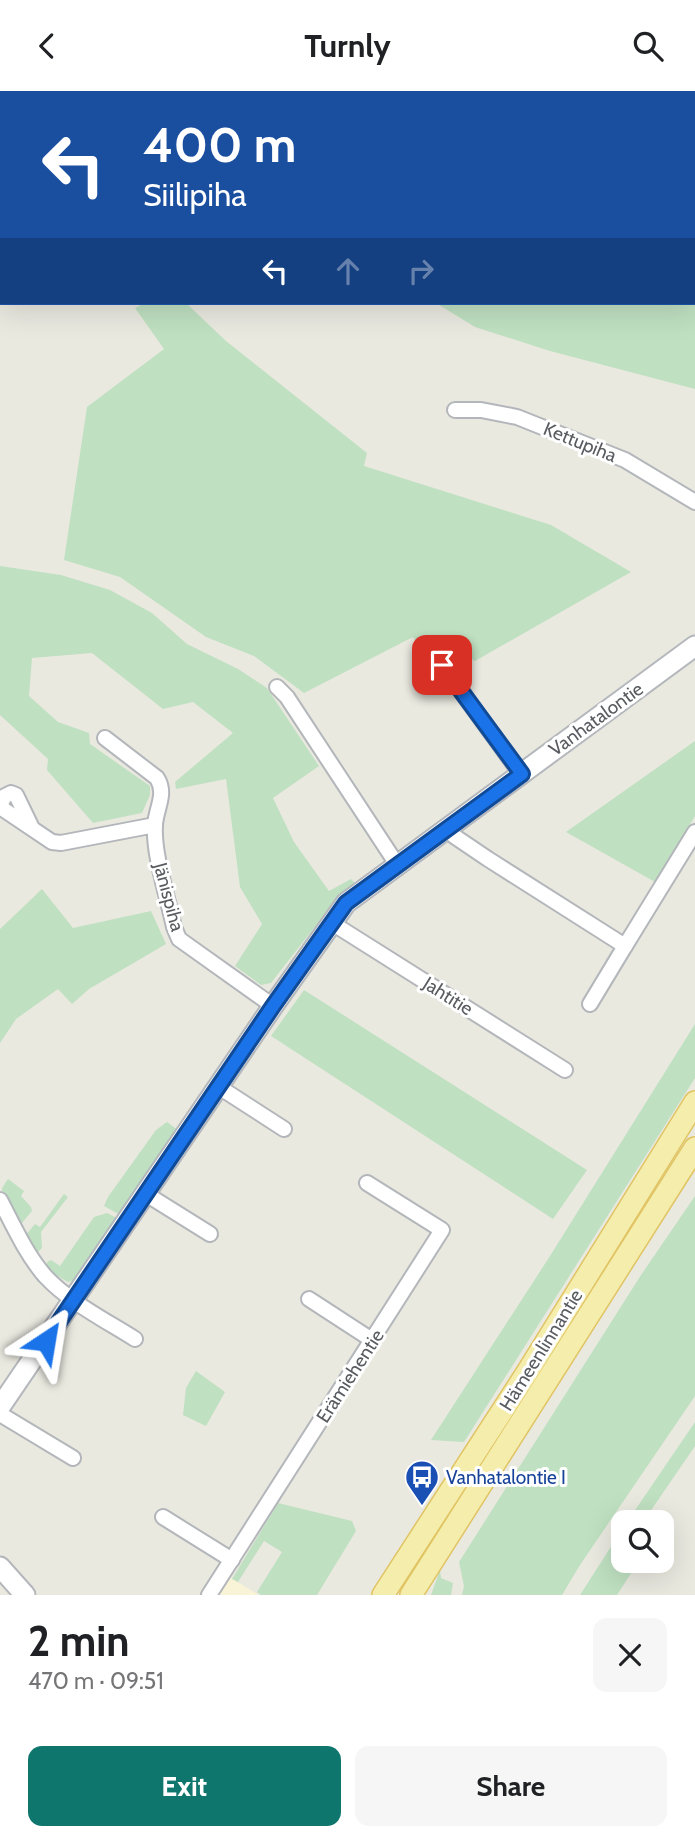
<!DOCTYPE html>
<html lang="en">
<head>
<meta charset="utf-8">
<style>
	:root { --surface:#fff; --page:#f6f6f6; --text:#202124; --muted:#757577; --accent:#0f766e }
	body { margin:0; font-family:Cabin,sans-serif; background:var(--page); color:var(--text); height:100vh; display:flex; flex-direction:column; font-size:26px; white-space:nowrap }
	* { box-sizing:border-box; margin:0 }
	p { font-size:23px; color:var(--muted) }
	.icon { flex:none; width:38px; height:38px; fill:none; stroke:currentColor; stroke-width:2; stroke-linecap:round; stroke-linejoin:round }
	.map { position:relative; height:1504px; overflow:hidden }
	.panel { display:flex; flex-direction:column; background:var(--surface); flex:1 }
	.panel>* { flex:none }
	.guide { position:absolute; left:0px; top:0px; width:696px; height:214px; box-shadow:0 7px 28px #0002; background:#1a4fa0; color:#fff; overflow:hidden }
	.buttons { position:absolute; left:611px; top:1419px; display:grid; gap:14px }
	.buttons a { display:grid; place-items:center; width:63px; height:63px; border-radius:14px; background:var(--surface); box-shadow:0 7px 28px #0002; font-size:35px }
	.pin { position:absolute; display:grid; place-items:center; width:60px; height:60px; color:#fff; margin:-30px; border-radius:14px; box-shadow:0 4px 10px #0006 }
	.me { position:absolute; width:77px; margin:-38px; rotate:33deg; stroke-linejoin:round; filter:drop-shadow(0 0 5px #0008) }
	.turn { display:flex; align-items:center; gap:24px; height:147px; padding:0 28px; font-size:32px }
	.turn .icon { width:91px; height:91px; stroke-width:2.5 }
	.turn b { display:block; font-size:49px; line-height:60px }
	.lanes { display:flex; align-items:center; height:66px; padding:0 28px; background:#0003; justify-content:center; gap:35px; direction:ltr }
	.lanes .off { opacity:.35 }
	.round { display:grid; place-items:center; flex:none; width:74px; height:74px; border-radius:14px; background:var(--page) }
	.head { display:flex; align-items:center; justify-content:space-between; height:119px; padding:0 28px }
	h1 { font-size:42px; font-weight:800; line-height:52px }
	.action { display:flex; gap:14px; margin-top:auto; padding:14px 28px }
	.action a { flex:1; height:80px; border-radius:14px; background:var(--accent); color:#fff; font-size:28px; font-weight:800; line-height:80px; text-align:center }
	.action a+a { background:var(--page); color:var(--text) }
	header { display:flex; justify-content:space-between; align-items:center; height:91px; padding:0 28px; background:var(--surface); font-size:32px; font-weight:800 }
	.map>svg:first-child { display:block }
</style>
</head>
<body>
<header><svg class="icon" aria-label="back" viewBox="0 0 24 24"><path d="M15 5l-7 7 7 7"/></svg>Turnly<svg class="icon" aria-label="search" viewBox="0 0 24 24"><circle cx="10" cy="10" r="6"/><path d="M15 15l6 6"/></svg></header>
<div class="map">
<svg width="695" height="1504" viewBox="0 0 695 1504">
	<rect width="100%" height="100%" fill="#eae9e0"/>
	<path fill="#f9f3d7" d="M 226,1484 L 259,1504 L 214,1504 Z"/>
	<g fill="#bfe0c1">
		<path d="M 352,0 L 498,0 L 500,2 L 352,2 Z"/>
		<path d="M 695,139 L 695,298 L 550,260 L 475,236 L 436,212 L 695,212 Z"/>
		<path d="M 145,212 L 186,212 L 226,250 L 367,362 L 364,375 L 551,434 L 631,481 L 475,570 L 454,557 L 429,574 L 413,546 L 304,602 L 254,565 L 206,546 L 120,486 L 64,469 L 87,316 L 164,258 L 135,217 Z"/>
		<path d="M 0,475 L 61,484 L 110,499 L 152,522 L 187,553 L 238,578 L 267,597 L 319,675 L 273,707 L 294,751 L 329,800 L 351,788 L 356,793 L 335,810 L 271,892 L 261,894 L 235,875 L 262,833 L 240,796 L 226,688 L 176,698 L 175,691 L 233,642 L 193,611 L 163,618 L 92,562 L 32,567 L 29,605 L 58,631 L 89,642 L 90,653 L 150,695 L 150,704 L 142,722 L 93,732 L 47,679 L 48,668 L 0,624 Z"/>
		<path d="M 695,650 L 695,725 L 655,791 L 566,741 Z"/>
		<path d="M 42,798 L 73,837 L 151,820 L 166,853 L 89,898 L 72,913 L 58,898 L 16,928 L 0,952 L 0,838 Z"/>
		<path d="M 304,899 L 587,1079 L 553,1128 L 271,945 Z"/>
		<path d="M 695,933 L 695,987 L 464,1351 L 431,1349 L 550,1165 Z"/>
		<path d="M 167,1031 L 179,1040 L 122,1125 L 104,1115 L 108,1106 L 156,1039 Z"/>
		<path d="M 8,1088 L 24,1100 L 21,1105 L 31,1116 L 32,1120 L 21,1133 L 2,1100 L 2,1097 Z"/>
		<path d="M 64,1103 L 68,1106 L 41,1141 L 42,1157 L 37,1162 L 25,1145 L 35,1133 L 40,1136 Z"/>
		<path d="M 695,1105 L 695,1305 L 580,1474 L 562,1504 L 462,1504 L 464,1495 L 459,1471 L 641,1184 Z"/>
		<path d="M 107,1122 L 115,1126 L 117,1131 L 75,1189 L 68,1191 L 47,1179 L 47,1171 L 51,1169 L 60,1175 L 94,1126 Z"/>
		<path d="M 196,1280 L 225,1301 L 206,1335 L 183,1324 L 186,1297 Z"/>
		<path d="M 695,1331 L 695,1355 L 643,1431 L 627,1431 Z"/>
		<path d="M 278,1412 L 352,1430 L 356,1440 L 317,1504 L 261,1504 L 257,1501 L 282,1461 L 264,1450 L 238,1491 L 232,1488 Z"/>
		<path d="M 623,1437 L 623,1470 L 639,1470 L 617,1504 L 580,1504 Z"/>
		<path d="M 440,1479 L 441,1487 L 453,1492 L 451,1504 L 431,1504 Z"/>
	</g>
	<g fill="none" stroke-linecap="round" stroke-linejoin="round">
		<g stroke="#b3b6ba" stroke-width="18">
			<g id="street">
				<path d="M 455,319 L 481,319 L 517,326 L 625,369 L 695,411"/>
				<path d="M 442,574 L 521,683"/>
				<path d="M 277,596 L 287,606 L 398,775"/>
				<path d="M 105,647 L 157,687 C 167,703 156,717 155,734 C 153,763 168,807 174,836 L 179,848 L 273,915"/>
				<path d="M 31,735 L 16,704 L 11,702 L 5,705 L 1,712 L 3,718 L 52,751 L 61,752 L 155,734"/>
				<path d="M 448,737 L 454,745 L 488,768 L 625,855 L 590,913"/>
				<path d="M 332,832 L 565,979"/>
				<path d="M 625,855 L 695,741"/>
				<path d="M 219,996 L 284,1038"/>
				<path d="M 146,1103 L 210,1143"/>
				<path d="M 0,1109 C 13,1134 26,1163 45,1185 C 69,1211 105,1229 135,1248"/>
				<path d="M 309,1208 L 372,1249"/>
				<path d="M 0,1323 L 73,1367"/>
				<path d="M 163,1426 L 232,1469"/>
				<path d="M 209,1504 L 442,1139 L 367,1092"/>
			</g>
		</g>
		<g stroke="#b4b7bc" stroke-width="23">
			<g id="secondary">
				<path d="M 0,1316 L 273,915 L 346,812 L 695,555"/>
				<path d="M 0,1476 L 25,1504"/>
			</g>
		</g>
		<g stroke="#e0c464" stroke-width="24">
			<g id="primary">
				<path d="M 383,1504 L 528,1280 L 695,1011"/>
				<path d="M 411,1504 L 695,1057"/>
			</g>
		</g>
		<use href="#street" stroke="#fff" stroke-width="14"/>
		<use href="#secondary" stroke="#fff" stroke-width="19"/>
		<use href="#primary" stroke="#f5edab" stroke-width="21"/>
	</g>
	<g fill="none" stroke-linecap="round" stroke-linejoin="round">
		<g stroke="#114b97" stroke-width="18">
			<path id="route" d="M 46,1250 L 273,915 L 346,812 L 522,683 L 442,574"/>
		</g>
		<use href="#route" stroke="#1a73e8" stroke-width="12"/>
	</g>
	<defs>
		<g id="bus-pin" transform="scale(1.75)"><path d="M0 17L-7.5 6A9.5 9.5 0 1 1 7.5 6Z" fill="#1a4fb4" stroke="#fff"/><path d="M-5-6H5V4H4V6H2V4H-2V6H-4V4H-5ZM-3.5-4V0h7V-4ZM-3.5 1.2v1.5H-2V1.2ZM2 1.2v1.5H3.5V1.2Z" fill="#fff"/></g>
	</defs>
	<g fill-rule="evenodd">
		<use href="#bus-pin" x="422" y="1386"/>
	</g>
	<g text-anchor="middle" dominant-baseline="central" stroke-width="6" stroke-linejoin="round" paint-order="stroke">
		<g font-size="19" fill="#595c60" stroke="#fff">
			<text transform="translate(580 351) rotate(22)">Kettupiha</text>
			<text transform="translate(596 628) rotate(-36)">Vanhatalontie</text>
			<text transform="translate(169 806) rotate(75)">Jänispiha</text>
			<text transform="translate(448 905) rotate(32)">Jahtitie</text>
			<text transform="translate(541 1259) rotate(-58)">Hämeenlinnantie</text>
			<text transform="translate(350 1285) rotate(-57)">Erämiehentie</text>
		</g>
		<g font-size="19" fill="#164399" stroke="#fff" text-anchor="start">
			<text x="446" y="1386">Vanhatalontie I</text>
		</g>
	</g>
</svg>
<div class="buttons">
<a><svg class="icon" aria-label="search" viewBox="0 0 24 24"><circle cx="10" cy="10" r="6"/><path d="M15 15l6 6"/></svg></a>
</div>
<div class="pin" style="left:442px;top:574px;background:#d93025"><svg class="icon" aria-label="arrive" viewBox="0 0 24 24"><path d="M6 21V4h12l-3 4 3 4H6"/></svg></div>
<svg class="me" style="left:46px;top:1250px" viewBox="-20 -20 40 40"><path d="M0-17L14 15 0 8-14 15z" fill="#1a73e8" stroke="#fff" stroke-width="4"/></svg>
<div class="guide">
<div class="turn"><svg class="icon" aria-label="left" viewBox="0 0 24 24"><path d="M17 20v-9H6M10 6l-5 5 5 5"/></svg><div><b>400 m</b>Siilipiha</div></div>
<div class="lanes"><svg class="icon" aria-label="left" viewBox="0 0 24 24"><path d="M17 20v-9H6M10 6l-5 5 5 5"/></svg><svg class="icon off" aria-label="ahead" viewBox="0 0 24 24"><path d="M12 20V5M6 11l6-6 6 6"/></svg><svg class="icon off" aria-label="right" viewBox="0 0 24 24"><path d="M7 20v-9h11M14 6l5 5-5 5"/></svg></div>
</div>
</div>
<section class="panel">
<div class="head"><div><h1>2 min</h1><p>470 m · 09:51</p></div><a class="round"><svg class="icon" aria-label="close" viewBox="0 0 24 24"><path d="M6 6l12 12M18 6L6 18"/></svg></a></div>
<div class="action"><a>Exit</a><a>Share</a></div>
</section>
</body>
</html>
